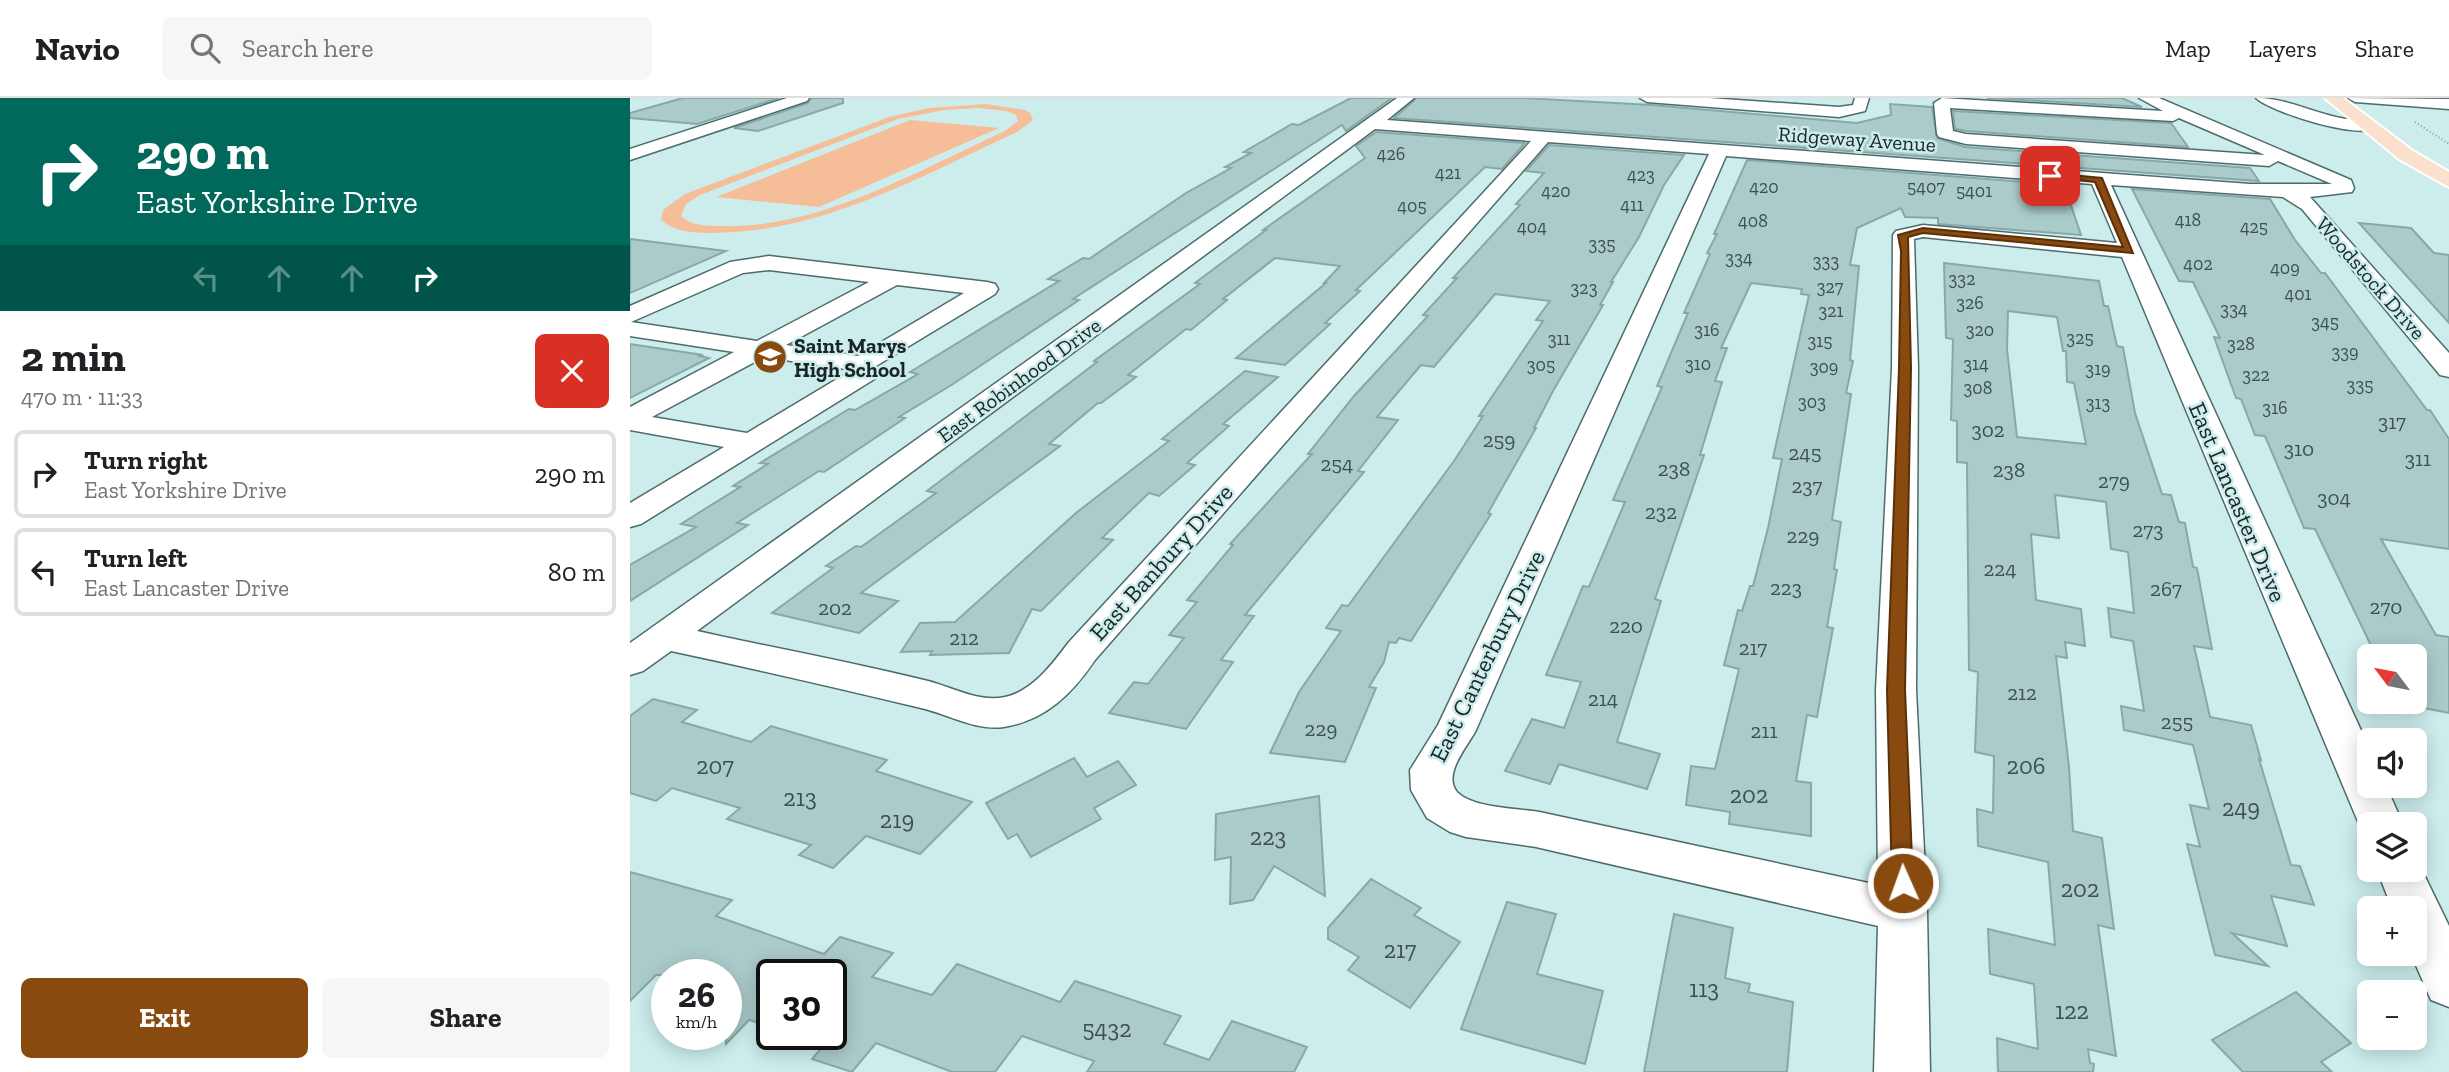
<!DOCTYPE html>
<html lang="en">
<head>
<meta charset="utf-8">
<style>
	:root { --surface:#fff; --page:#f6f6f6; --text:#202124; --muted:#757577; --line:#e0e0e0; --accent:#894a10 }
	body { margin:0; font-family:"Zilla Slab",serif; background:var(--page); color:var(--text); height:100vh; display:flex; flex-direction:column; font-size:26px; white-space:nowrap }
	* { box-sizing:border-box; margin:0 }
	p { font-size:23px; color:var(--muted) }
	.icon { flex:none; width:38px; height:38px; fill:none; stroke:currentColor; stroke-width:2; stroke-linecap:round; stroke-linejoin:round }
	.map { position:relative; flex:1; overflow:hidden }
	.side { display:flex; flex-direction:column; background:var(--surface); width:630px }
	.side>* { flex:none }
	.hud { background:#00695c; color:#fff; overflow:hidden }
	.needle { width:46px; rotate:302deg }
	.buttons { position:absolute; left:1727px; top:546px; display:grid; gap:14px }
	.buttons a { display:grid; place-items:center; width:70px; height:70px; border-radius:10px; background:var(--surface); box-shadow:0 4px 18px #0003; font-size:35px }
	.speed { position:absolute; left:21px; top:861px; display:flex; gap:14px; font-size:35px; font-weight:700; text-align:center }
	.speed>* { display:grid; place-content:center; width:91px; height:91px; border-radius:50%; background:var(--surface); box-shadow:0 4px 18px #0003; line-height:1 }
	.speed small { font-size:18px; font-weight:400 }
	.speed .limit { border:4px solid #111; border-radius:10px; background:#fff; color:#111 }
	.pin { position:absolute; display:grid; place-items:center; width:60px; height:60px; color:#fff; margin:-30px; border-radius:14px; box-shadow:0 4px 10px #0006 }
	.me { position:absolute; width:77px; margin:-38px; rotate:358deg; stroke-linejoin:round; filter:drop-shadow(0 0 5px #0008) }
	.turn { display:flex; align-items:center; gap:24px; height:147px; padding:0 21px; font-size:32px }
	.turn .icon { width:91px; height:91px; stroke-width:2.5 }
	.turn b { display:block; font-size:49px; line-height:60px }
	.lanes { display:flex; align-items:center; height:66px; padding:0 21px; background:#0003; justify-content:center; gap:35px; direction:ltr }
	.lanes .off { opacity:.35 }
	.round { display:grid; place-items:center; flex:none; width:74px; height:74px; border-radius:10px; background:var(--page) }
	.headline { display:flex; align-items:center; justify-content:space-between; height:119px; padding:0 21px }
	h1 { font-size:42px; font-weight:700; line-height:52px }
	.cta { display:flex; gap:14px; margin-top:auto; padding:14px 21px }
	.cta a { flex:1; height:80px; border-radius:10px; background:var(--accent); color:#fff; font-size:28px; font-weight:700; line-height:80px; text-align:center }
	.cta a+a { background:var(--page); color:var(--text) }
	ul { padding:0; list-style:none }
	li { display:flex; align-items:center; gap:21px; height:88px; margin:0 14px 10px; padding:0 7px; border:4px solid var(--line); border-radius:10px }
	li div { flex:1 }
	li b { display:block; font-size:26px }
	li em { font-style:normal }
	header { display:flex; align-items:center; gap:42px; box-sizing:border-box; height:98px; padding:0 35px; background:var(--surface); border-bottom:2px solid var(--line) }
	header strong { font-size:33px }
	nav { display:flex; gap:38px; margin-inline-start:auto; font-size:24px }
	.search { width:490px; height:63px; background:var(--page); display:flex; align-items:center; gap:18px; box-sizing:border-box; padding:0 24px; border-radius:10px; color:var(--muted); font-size:26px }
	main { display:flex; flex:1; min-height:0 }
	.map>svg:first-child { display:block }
</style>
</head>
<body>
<header>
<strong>Navio</strong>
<div class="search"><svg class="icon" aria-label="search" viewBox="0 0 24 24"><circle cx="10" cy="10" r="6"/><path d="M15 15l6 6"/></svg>Search here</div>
<nav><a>Map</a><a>Layers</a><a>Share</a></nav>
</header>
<main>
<section class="side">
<div class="hud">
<div class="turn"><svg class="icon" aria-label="right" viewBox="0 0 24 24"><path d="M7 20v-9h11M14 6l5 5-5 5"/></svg><div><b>290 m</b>East Yorkshire Drive</div></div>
<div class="lanes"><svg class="icon off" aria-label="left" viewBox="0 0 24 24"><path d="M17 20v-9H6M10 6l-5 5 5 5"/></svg><svg class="icon off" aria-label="ahead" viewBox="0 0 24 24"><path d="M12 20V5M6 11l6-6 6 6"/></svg><svg class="icon off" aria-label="ahead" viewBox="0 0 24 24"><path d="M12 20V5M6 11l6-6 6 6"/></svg><svg class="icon" aria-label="right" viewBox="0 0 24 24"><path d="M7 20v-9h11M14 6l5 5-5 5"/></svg></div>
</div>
<div class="headline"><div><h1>2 min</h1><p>470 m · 11:33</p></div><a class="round" style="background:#d93025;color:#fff"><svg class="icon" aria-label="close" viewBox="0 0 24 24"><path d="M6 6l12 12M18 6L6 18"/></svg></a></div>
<ul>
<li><svg class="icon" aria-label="right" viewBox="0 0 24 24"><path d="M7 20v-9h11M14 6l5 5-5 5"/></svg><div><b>Turn right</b><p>East Yorkshire Drive</p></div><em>290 m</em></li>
<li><svg class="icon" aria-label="left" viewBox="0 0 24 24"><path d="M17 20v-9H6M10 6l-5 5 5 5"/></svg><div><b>Turn left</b><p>East Lancaster Drive</p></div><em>80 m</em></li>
</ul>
<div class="cta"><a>Exit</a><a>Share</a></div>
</section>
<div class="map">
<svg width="1819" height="974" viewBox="0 0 1819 974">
	<rect width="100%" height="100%" fill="#ccedec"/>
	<g fill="#f5be98" fill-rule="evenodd">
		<path d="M 356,6 L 395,12 L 400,15 L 403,22 L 387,34 C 289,79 192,135 81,135 C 65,135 42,134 31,121 L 33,112 L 55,96 L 259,19 L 299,10 ZM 349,10 L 376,13 L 386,17 L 388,23 L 375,33 C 289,72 193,129 97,128 C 81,128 62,129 51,118 L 56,106 L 70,97 L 268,21 L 314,12 Z"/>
		<path d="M 280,22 L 369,30 L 189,109 L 86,99 Z"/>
	</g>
	<g fill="#abcbca" stroke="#88a8a7" stroke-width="2" fill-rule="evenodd">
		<path d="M 53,0 L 149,0 L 67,26 L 0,20 L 0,15 Z"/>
		<path d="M 182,0 L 213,0 L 213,5 L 128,33 L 104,30 L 178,5 Z"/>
		<path d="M 721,0 L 762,0 L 716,33 L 712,27 L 443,201 L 449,202 L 323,286 L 269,319 L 275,320 L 194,374 L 189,373 L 107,425 L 118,427 L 0,503 L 0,467 L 66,429 L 51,426 L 110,389 L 103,388 L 138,366 L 130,365 L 219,311 L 225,312 L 288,276 L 280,274 L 429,183 L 418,181 L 453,160 L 459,161 L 556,95 L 601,70 L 595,69 L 621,55 L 614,54 L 624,48 L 662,26 L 669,27 Z"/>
		<path d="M 787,0 L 892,0 L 1022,7 L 1227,25 L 1261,17 L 1260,6 L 1302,9 L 1307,40 L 1335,49 L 1620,70 L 1629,83 L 764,20 Z"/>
		<path d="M 1357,0 L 1492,0 L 1512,9 Z"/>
		<path d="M 1323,13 L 1541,25 L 1558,49 L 1336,33 L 1325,31 Z"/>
		<path d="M 746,34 L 895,45 L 872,71 L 855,69 L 726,192 L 730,193 L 695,225 L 700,226 L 655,267 L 606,260 L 696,185 L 694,185 L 710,168 L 645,160 L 593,201 L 597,202 L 561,232 L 556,231 L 498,277 L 506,279 L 471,305 L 468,305 L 419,346 L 430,348 L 231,495 L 268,503 L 229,535 L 142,515 L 203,470 L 196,468 L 226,448 L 231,449 L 306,395 L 297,393 L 467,264 L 464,263 L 570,186 L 565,185 L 636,132 L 633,132 L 735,60 L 726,48 Z"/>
		<path d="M 919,47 L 1054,57 L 1034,87 L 1009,139 L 981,184 L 983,184 L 970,207 L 973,207 L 923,293 L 904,330 L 906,330 L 858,415 L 861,416 L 781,543 L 769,540 L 766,545 L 759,544 L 754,564 L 739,589 L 746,590 L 715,664 L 640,655 L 669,594 L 711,533 L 696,530 L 712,507 L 718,508 L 824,363 L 853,318 L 849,318 L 913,223 L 906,222 L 920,203 L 865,196 L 804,269 L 791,267 L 747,319 L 768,322 L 728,373 L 734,374 L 615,517 L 624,518 L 591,562 L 603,564 L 556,631 L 479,615 L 504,584 L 518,586 L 554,540 L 539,537 L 567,504 L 557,502 L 603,447 L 600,446 L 682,356 L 678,356 L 724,298 L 798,218 L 793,217 L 827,180 L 823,180 L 890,107 L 886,106 L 914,75 L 896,73 Z"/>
		<path d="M 1117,62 L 1434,87 L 1451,137 L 1308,126 L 1308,120 L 1275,119 L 1271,110 L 1227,130 L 1220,167 L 1229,168 L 1220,262 L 1223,263 L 1216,295 L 1221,296 L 1202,422 L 1211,424 L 1204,471 L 1207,472 L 1197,529 L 1203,530 L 1187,619 L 1177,617 L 1166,683 L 1181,685 L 1181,738 L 1099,726 L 1100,714 L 1056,707 L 1061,668 L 1085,671 L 1109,571 L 1094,567 L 1108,512 L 1112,513 L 1120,488 L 1123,488 L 1138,430 L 1152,361 L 1143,360 L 1179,197 L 1171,196 L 1172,191 L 1121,185 L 1091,250 L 1097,250 L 1085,283 L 1092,284 L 1070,357 L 1074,357 L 1025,501 L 1031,503 L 987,644 L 1030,656 L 1017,691 L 929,666 L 920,686 L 875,673 L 902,621 L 934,630 L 951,584 L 916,577 L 953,488 L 959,489 L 995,404 L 983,402 L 1032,289 L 1027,288 L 1058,215 L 1054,215 L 1080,156 L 1077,155 L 1087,136 L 1084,136 Z"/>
		<path d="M 1502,91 L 1640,101 L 1665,142 L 1691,175 L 1695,175 L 1797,312 L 1800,312 L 1819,341 L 1819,451 L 1751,441 L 1806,537 L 1819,539 L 1819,615 L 1784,608 L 1782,604 L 1785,604 L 1785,558 L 1746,558 L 1685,431 L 1674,430 L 1635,338 L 1625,337 L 1611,301 L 1606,300 L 1584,239 L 1590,240 L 1563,184 L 1549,183 Z"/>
		<path d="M 1729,125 L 1781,130 L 1804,155 L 1819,157 L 1819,225 Z"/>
		<path d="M 0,141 L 96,153 L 0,195 Z"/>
		<path d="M 1314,165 L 1469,183 L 1474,208 L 1478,208 L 1487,248 L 1493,249 L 1505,315 L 1532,396 L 1541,397 L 1549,424 L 1555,425 L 1563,469 L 1567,470 L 1582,551 L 1564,548 L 1580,619 L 1621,627 L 1631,662 L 1629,661 L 1661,767 L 1670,768 L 1684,807 L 1641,798 L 1657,848 L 1602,835 L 1638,868 L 1585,857 L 1557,746 L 1570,749 L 1560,707 L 1579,711 L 1563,647 L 1494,632 L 1491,608 L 1514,613 L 1503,543 L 1481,539 L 1478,510 L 1504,515 L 1498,454 L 1481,451 L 1476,404 L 1425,397 L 1429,440 L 1401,436 L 1406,502 L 1451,511 L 1455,548 L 1435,544 L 1437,560 L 1426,558 L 1439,669 L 1443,733 L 1472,740 L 1484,831 L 1468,827 L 1486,958 L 1458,951 L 1460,965 L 1464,966 L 1463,974 L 1368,974 L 1367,940 L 1408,951 L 1404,886 L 1360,876 L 1358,831 L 1425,847 L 1418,764 L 1348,748 L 1347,711 L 1363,715 L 1364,658 L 1345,654 L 1348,574 L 1339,572 L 1337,365 L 1327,364 L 1327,323 L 1321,322 L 1323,241 L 1316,240 ZM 1378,213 L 1427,219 L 1433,253 L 1436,253 L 1437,284 L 1444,285 L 1456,346 L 1387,339 L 1377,251 Z"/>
		<path d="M 0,246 L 73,257 L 70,258 L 79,260 L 0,300 Z"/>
		<path d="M 615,273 L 648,279 L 593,326 L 599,328 L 557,365 L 565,367 L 529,398 L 519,395 L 472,440 L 483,442 L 411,513 L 402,511 L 379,555 L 300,557 L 302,553 L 271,554 L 290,525 L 325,524 L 446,415 L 539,343 L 532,341 Z"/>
		<path d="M 23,601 L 67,612 L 52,624 L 121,644 L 141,628 L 257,662 L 246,673 L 342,704 L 290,756 L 236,738 L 203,770 L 169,757 L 181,747 L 97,721 L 110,710 L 42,690 L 26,703 L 0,695 L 0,618 Z"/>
		<path d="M 444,660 L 457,679 L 488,663 L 506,687 L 464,710 L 471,721 L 401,759 L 387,736 L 378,741 L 356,705 Z"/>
		<path d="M 689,698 L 695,798 L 644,768 L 623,802 L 600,806 L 601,759 L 585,762 L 586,716 Z"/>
		<path d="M 0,774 L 102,802 L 86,818 L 194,856 L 210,839 L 263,855 L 242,879 L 302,897 L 327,866 L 430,904 L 445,883 L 551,918 L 534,946 L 579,962 L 602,923 L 677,949 L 664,974 L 457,974 L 464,963 L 392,938 L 365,974 L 322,974 L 246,945 L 222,974 L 182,961 L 201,939 L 201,877 L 142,877 L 142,929 L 119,922 L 96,946 L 96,877 L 26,877 L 0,903 Z"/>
		<path d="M 741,781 L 791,810 L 784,817 L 830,844 L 780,910 L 718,872 L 729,859 L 698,841 L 698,830 Z"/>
		<path d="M 877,804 L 926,816 L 907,876 L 973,893 L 955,966 L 831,931 Z"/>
		<path d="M 1044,816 L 1103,830 L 1095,880 L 1120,886 L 1118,894 L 1163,904 L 1157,974 L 1014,974 Z"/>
		<path d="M 1666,894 L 1721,945 L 1691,964 L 1702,974 L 1613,974 L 1582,942 Z"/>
	</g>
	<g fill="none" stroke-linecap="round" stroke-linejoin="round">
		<g stroke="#4d6b6a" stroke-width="3">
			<g id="minor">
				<path d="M 157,0 L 179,0 L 177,3 L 0,62 L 0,51 Z"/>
				<path d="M 767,0 L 784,0 L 757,22 L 1620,86 L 1702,86 L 1648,63 L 1639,68 L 1336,46 L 1309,39 L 1307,36 L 1304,5 L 1312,0 L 1533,13 L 1509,0 L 1529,0 L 1721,82 L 1724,90 L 1722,94 L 1680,99 L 1819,255 L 1819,279 L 1810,277 L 1672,111 L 1653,99 L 1481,87 L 1740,652 L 1740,688 L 1756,688 L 1773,726 L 1740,726 L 1740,740 L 1735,739 L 1729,726 L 1492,159 L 1293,139 L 1284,141 L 1288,270 L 1286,592 L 1297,813 L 1300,974 L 1244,974 L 1248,828 L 906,749 L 836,739 L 820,734 L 797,720 L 781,692 L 780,672 L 808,627 L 1079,56 L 918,44 L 465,562 C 442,596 416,622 374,629 C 345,633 318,616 291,610 C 208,590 125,571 41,553 L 13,573 L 0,577 L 0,545 ZM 1320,10 L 1543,23 L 1549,20 L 1635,57 L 1336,36 L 1323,33 ZM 745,31 L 901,43 L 439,544 C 423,565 403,593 375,599 C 349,605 322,589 298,583 C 221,564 144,550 67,533 ZM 1096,58 L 1462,86 L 1487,145 L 1293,127 L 1266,133 L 1263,137 L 1262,270 L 1246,592 L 1248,787 C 1137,763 1026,739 914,715 C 892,710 843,711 827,694 C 812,676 838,648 846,632 Z"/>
				<path d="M 1010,0 L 1079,0 L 1209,9 L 1223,7 L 1225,0 L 1239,0 L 1235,13 L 1209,19 L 1017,4 Z"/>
				<path d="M 1626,0 C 1657,0 1685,16 1716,21 C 1726,22 1740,22 1747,29 C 1733,43 1640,14 1626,0 Z"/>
				<path d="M 1718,0 L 1819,1 L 1819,11 L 1725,4 Z"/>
				<path d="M 139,158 L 357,184 L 365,186 L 368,191 L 365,196 L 246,268 L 250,274 L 246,280 L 11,426 L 0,429 L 0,405 L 94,349 L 0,332 L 0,309 L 104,254 L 0,238 L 0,208 L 100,164 ZM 139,172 L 239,184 L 127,243 L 1,224 L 113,175 ZM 267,187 L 334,195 L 228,258 L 156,247 ZM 134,259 L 222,272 L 117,335 L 22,319 Z"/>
				<path d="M 1785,758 L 1819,828 L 1819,909 L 1801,902 L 1781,856 L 1785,856 L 1785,810 L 1762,810 L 1747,772 L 1785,772 Z"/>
			</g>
		</g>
		<g stroke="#fff" stroke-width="4">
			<path id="major" d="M 1695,0 L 1713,0 L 1783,53 L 1819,74 L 1819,89 L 1769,61 Z"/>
		</g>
		<path stroke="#869f9e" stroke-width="2" stroke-dasharray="1 2.5" stroke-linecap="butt" d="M 1785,24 L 1819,46"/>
		<use href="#minor" fill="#fff" fill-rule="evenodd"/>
		<use href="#major" fill="#fbe0cd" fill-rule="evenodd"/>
	</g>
	<path fill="#894a10" stroke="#59300a" stroke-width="2" d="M 1420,75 L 1472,80 L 1503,155 L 1293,135 L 1278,139 L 1281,270 L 1275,592 L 1283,785 L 1280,792 L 1273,795 L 1265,792 L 1262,785 L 1257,592 L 1269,270 L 1271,153 L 1268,137 L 1293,130 L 1493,149 L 1465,84 L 1417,79 Z"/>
	<defs>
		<g id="school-disc" transform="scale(1.75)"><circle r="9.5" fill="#894a10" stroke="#ccedec"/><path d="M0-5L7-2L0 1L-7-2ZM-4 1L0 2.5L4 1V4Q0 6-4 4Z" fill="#fff"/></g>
	</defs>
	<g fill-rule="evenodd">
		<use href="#school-disc" x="140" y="259"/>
	</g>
	<g text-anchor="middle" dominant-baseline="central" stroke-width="5" stroke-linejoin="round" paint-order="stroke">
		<g font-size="18" fill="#3e4f4f">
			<text x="761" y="56">426</text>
			<text x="818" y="75">421</text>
			<text x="1011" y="77">423</text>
			<text x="1134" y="89">420</text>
			<text x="1296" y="89">5407</text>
			<text x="926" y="93">420</text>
			<text x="1344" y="93">5401</text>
			<text x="1002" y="107">411</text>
			<text x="782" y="108">405</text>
			<text x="1558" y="122">418</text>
			<text x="1123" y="123">408</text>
			<text x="902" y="129">404</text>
			<text x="1624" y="129">425</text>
			<text x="972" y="146">335</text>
			<text x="1109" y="160">334</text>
			<text x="1196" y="163">333</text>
			<text x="1568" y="166">402</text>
			<text x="1655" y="170">409</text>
			<text x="1332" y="181">332</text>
			<text x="1200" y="189">327</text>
			<text x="954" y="190">323</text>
			<text x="1668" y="196">401</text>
			<text x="1340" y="205">326</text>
			<text x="1604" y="211">334</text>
			<text x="1201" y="213">321</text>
			<text x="1695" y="224">345</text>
			<text x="1077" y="232">316</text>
			<text x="1350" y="232">320</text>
			<text x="1450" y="240">325</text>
			<text x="929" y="241">311</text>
			<text x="1190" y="243">315</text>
			<text x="1611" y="246">328</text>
			<text x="1715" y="254">339</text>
			<text x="1068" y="266">310</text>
			<text x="1346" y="266">314</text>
			<text x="911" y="267">305</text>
			<text x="1194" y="269">309</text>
			<text x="1468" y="271">319</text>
			<text x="1626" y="277">322</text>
			<text x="1730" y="287">335</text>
			<text x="1348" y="290">308</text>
			<text x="1182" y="304">303</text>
			<text x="1468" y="305">313</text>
			<text x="1645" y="310">316</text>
		</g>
		<g font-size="21" fill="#1a2626" stroke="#ccedec">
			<text transform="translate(1227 41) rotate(4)">Ridgeway Avenue</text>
			<text transform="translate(1741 180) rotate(49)">Woodstock Drive</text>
			<text transform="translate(389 282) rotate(-36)">East Robinhood Drive</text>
		</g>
		<g font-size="21" font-weight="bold" fill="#1a2626" stroke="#ccedec" text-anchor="start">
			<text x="164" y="247">Saint Marys<tspan x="164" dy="24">High School</tspan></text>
		</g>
		<g font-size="21" fill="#3e4f4f">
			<text x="1762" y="323">317</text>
			<text x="1358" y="331">302</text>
			<text x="869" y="341">259</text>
			<text x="1669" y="350">310</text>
			<text x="1175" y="354">245</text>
			<text x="1788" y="360">311</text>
			<text x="707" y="365">254</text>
			<text x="1044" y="370">238</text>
			<text x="1379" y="371">238</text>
			<text x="1484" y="382">279</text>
			<text x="1177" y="387">237</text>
			<text x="1704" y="399">304</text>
			<text x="1031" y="413">232</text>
			<text x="1518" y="431">273</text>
			<text x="1173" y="437">229</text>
			<text x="1370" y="470">224</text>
			<text x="1156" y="489">223</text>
			<text x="1536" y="490">267</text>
			<text x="1756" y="508">270</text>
			<text x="205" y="509">202</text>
			<text x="996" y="527">220</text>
			<text x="334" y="539">212</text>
			<text x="1123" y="549">217</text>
			<text x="1392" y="594">212</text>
			<text x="973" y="600">214</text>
			<text x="1547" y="623">255</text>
			<text x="691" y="630">229</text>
			<text x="1134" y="632">211</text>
		</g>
		<g font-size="24" fill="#1a2626" stroke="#ccedec">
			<text transform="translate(1608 404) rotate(67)">East Lancaster Drive</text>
			<text transform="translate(531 464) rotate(-48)">East Banbury Drive</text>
			<text transform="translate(857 558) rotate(-64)">East Canterbury Drive</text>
		</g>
		<g font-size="24" fill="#3e4f4f">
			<text x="85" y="667">207</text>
			<text x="1396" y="667">206</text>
			<text x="1119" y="696">202</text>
			<text x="170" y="699">213</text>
			<text x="1611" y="709">249</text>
			<text x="267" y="721">219</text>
			<text x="638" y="738">223</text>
			<text x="1450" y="790">202</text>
			<text x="770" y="851">217</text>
			<text x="1074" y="890">113</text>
			<text x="1442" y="912">122</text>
			<text x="477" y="930">5432</text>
		</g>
	</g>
</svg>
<div class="buttons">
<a><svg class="needle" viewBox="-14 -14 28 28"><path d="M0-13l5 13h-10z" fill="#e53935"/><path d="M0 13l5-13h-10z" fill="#757577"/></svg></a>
<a><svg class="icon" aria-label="sound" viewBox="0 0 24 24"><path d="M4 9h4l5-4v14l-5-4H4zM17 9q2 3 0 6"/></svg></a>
<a><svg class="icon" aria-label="layers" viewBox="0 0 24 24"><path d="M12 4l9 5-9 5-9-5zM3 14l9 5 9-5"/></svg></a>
<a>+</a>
<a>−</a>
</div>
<div class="speed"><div>26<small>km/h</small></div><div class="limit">30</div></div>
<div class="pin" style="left:1420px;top:78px;background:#d93025"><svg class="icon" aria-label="arrive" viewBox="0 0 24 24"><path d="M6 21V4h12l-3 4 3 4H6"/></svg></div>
<svg class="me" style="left:1273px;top:785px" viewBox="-20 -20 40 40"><circle r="17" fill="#894a10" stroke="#fff" stroke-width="3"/><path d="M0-11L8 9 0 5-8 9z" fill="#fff"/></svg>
</div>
</main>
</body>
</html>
